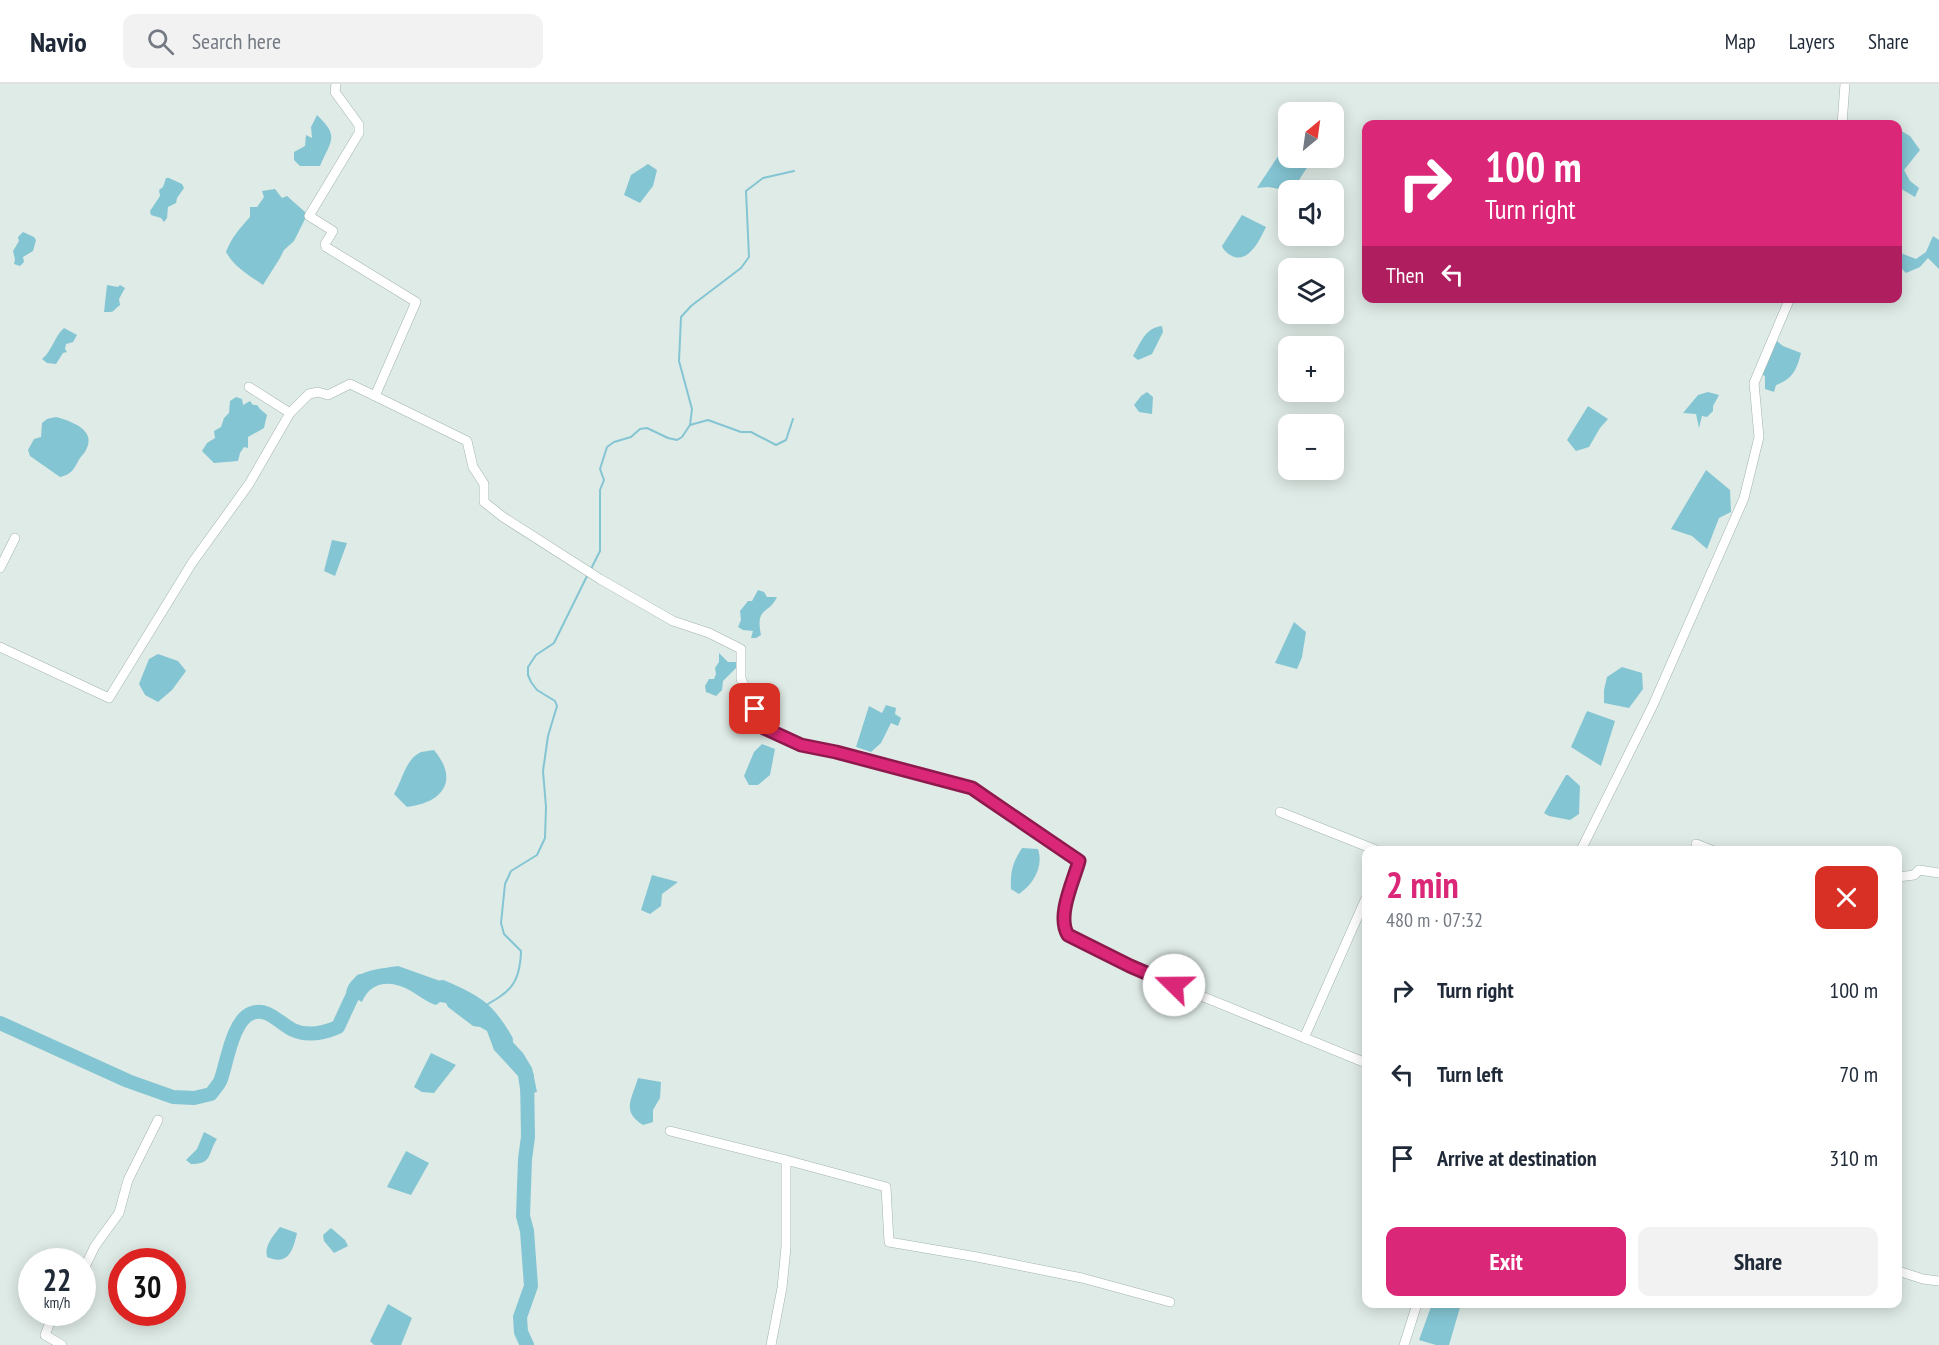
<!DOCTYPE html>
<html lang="en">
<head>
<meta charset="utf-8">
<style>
	:root { --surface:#fff; --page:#f2f2f3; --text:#1f2937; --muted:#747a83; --line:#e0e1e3; --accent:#db2777 }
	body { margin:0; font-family:"PT Sans Narrow",sans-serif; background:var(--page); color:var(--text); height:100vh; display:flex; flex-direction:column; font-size:22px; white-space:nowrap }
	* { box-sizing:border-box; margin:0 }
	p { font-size:20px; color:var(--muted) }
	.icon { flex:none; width:33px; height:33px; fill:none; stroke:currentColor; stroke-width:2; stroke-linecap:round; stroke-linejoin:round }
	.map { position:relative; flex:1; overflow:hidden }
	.details { position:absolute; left:1362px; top:762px; width:540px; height:462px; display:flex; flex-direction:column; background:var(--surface); border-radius:12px; box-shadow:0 3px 15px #0003 }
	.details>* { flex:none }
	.banner { position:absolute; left:1362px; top:36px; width:540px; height:183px; border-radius:12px; box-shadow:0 3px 15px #0003; background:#db2777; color:#fff; overflow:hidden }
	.needle { width:39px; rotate:29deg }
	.tools { position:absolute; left:1278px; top:18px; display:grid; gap:12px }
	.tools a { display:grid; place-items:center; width:66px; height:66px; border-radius:12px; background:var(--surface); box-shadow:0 3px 15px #0003; font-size:30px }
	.speed { position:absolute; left:18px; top:1164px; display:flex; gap:12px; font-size:30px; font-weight:700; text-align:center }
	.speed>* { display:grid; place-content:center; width:78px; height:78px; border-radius:50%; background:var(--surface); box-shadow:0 3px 15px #0003; line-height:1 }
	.speed small { font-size:15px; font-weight:400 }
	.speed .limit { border:9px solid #d22; background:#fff; color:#111 }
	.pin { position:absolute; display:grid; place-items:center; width:51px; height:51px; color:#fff; margin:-26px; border-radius:12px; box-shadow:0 3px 9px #0006 }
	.me { position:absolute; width:66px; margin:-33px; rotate:292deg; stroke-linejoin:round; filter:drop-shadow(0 0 4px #0008) }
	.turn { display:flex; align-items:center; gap:21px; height:126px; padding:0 24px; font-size:27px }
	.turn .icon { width:78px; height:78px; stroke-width:2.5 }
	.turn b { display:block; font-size:42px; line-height:51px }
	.then { display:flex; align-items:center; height:57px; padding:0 24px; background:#0003; gap:12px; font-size:22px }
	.round { display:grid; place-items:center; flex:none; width:63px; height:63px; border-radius:12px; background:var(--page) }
	.overview { display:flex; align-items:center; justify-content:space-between; height:102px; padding:0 24px }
	h1 { font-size:36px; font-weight:700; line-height:45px; color:var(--accent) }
	.action { display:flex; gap:12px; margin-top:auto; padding:12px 24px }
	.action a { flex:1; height:69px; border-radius:12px; background:var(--accent); color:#fff; font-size:24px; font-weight:700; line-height:69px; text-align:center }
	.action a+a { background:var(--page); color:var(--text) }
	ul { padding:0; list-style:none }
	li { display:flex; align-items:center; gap:18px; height:84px; padding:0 24px }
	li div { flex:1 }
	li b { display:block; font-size:22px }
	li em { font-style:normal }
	header { display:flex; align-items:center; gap:36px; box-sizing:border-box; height:84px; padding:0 30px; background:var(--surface); border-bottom:2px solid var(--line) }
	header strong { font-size:28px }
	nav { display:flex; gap:33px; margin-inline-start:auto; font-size:21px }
	.search { width:420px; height:54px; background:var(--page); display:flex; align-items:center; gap:15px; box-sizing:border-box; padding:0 21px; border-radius:12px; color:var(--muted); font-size:22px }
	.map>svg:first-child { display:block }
</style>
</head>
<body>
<header>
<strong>Navio</strong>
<div class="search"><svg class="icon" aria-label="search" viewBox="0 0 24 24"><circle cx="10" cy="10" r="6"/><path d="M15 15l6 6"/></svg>Search here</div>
<nav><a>Map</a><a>Layers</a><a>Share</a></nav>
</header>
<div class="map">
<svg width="1939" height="1261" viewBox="0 0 1939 1261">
	<rect width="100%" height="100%" fill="#dfebe6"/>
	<g fill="#84c5d3">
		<path d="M 317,31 C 340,53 331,56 320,82 L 300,82 L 294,76 L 294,68 L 305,62 L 306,51 L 312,54 L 311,43 Z"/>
		<path d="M 1898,45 L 1910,52 L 1920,66 L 1904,86 L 1910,97 L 1919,104 L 1915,113 L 1898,103 Z"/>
		<path d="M 1286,60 L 1288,61 L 1288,74 L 1310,74 L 1311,76 C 1308,85 1301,90 1298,99 L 1285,106 L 1268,103 L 1257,104 Z"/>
		<path d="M 648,80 L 657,86 L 653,102 L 640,119 L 624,111 L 631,91 Z"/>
		<path d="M 166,94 L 169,94 L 182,100 L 184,104 L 177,114 L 176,119 L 168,123 L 167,134 L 164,138 L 161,134 L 151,131 L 150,127 L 160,112 L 159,106 L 163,103 Z"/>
		<path d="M 275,105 L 282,114 L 287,112 L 305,128 L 305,135 L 294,157 L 284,166 L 280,174 L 263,201 C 249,191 235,184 226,168 C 231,154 240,144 250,133 L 250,123 L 257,123 L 264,113 L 262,107 Z"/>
		<path d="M 1242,131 L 1266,143 C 1260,155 1249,180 1232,172 C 1227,169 1224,167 1222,162 Z"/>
		<path d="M 23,148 L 34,153 L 36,156 L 33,167 L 23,173 L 24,178 L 20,182 L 14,180 L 15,175 L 13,167 L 19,157 L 18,153 Z"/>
		<path d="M 1933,152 L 1939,156 L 1939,185 L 1928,174 L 1920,183 L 1906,189 L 1898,181 L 1898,168 L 1916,175 L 1926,168 Z"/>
		<path d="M 107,201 L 118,203 L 120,201 L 125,204 L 119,215 L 120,221 C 111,228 116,228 104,228 Z"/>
		<path d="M 1162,242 L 1163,248 L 1152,270 L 1138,276 L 1133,272 C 1141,258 1145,244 1162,242 Z"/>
		<path d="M 64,244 L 77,251 L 73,258 L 66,260 L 65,265 L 67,268 L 63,269 L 56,280 L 47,279 L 42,275 C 52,267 54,253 64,244 Z"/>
		<path d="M 1773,254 L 1783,262 L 1801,269 C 1797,285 1793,295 1776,301 L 1774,308 L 1765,305 L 1765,292 L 1758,289 Z"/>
		<path d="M 1147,308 L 1153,313 L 1152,330 L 1139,328 L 1134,321 L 1141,312 Z"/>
		<path d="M 1708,308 L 1719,311 L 1713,322 L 1713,327 L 1707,333 L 1702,332 L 1699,344 L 1696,330 L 1683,329 L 1698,311 Z"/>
		<path d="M 236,313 L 242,315 L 243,321 L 250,317 L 253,321 L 257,321 L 260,325 L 267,331 L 264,344 L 248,353 L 248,364 L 244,363 L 240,369 L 238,377 L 214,379 L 202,367 L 207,359 L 215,354 L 214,347 L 221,343 L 224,334 L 229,329 L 230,317 Z"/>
		<path d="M 1588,322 L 1608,335 L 1600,344 L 1589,363 L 1576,367 L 1567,356 Z"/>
		<path d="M 56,333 C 71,337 97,346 86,366 C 85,369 82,371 80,374 C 74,384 73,390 60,393 L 30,372 L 28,366 L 34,355 L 41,353 L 42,339 L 47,335 Z"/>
		<path d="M 1706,386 L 1730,406 L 1731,428 L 1719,434 L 1707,465 L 1692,452 L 1671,445 Z"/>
		<path d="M 332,456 L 347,459 L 335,492 L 324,487 Z"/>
		<path d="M 758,506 L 764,508 L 767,513 L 777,513 C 769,531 755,522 761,551 L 756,554 L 751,554 L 753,547 L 743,546 L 738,543 L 741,536 L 740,527 L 748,517 L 752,517 Z"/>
		<path d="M 1294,538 L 1306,548 L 1302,573 L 1297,585 L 1275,579 Z"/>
		<path d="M 719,569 L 728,578 L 736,578 L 739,581 L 723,597 L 722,606 L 716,612 L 706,608 L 705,602 L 709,595 L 714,595 L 716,590 L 715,584 L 719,578 Z"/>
		<path d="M 158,570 L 178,577 L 186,587 L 172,606 L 158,618 L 145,611 L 139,600 L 149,575 Z"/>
		<path d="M 1622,583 L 1642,589 L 1643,605 L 1629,624 L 1604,619 L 1604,606 L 1607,593 Z"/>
		<path d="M 886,621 L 896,624 L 895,630 L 901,634 L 898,642 L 891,639 L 881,659 L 871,668 L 856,663 L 869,622 L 882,629 Z"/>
		<path d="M 1587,627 L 1615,637 L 1601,682 L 1571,663 Z"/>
		<path d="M 762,660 L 775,665 L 770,691 L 758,701 L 749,701 L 744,692 L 754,668 Z"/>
		<path d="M 434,666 C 460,697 442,719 407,723 L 394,710 C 402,697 405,677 419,669 C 423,667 430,667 434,666 Z"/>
		<path d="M 1566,691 L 1568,691 L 1580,702 L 1579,730 L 1570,736 L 1549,732 L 1544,729 Z"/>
		<path d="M 1022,764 L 1038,765 C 1044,783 1033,800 1019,810 L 1011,805 C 1010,787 1013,778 1022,764 Z"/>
		<path d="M 652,791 L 678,798 L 662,810 L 661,822 L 650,830 L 641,826 Z"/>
		<path d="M 398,882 L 443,898 L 453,904 L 460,913 L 489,933 L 523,969 L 532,984 L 537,1008 L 521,1011 L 518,992 L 494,966 L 487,947 L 480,943 L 473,942 L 448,923 L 446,919 L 440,918 L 436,921 C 426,918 420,912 411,907 C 392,895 370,897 362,918 L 346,909 C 350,886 379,885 398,882 Z"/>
		<path d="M 431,969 L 456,981 L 434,1009 L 422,1008 L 414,1003 Z"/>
		<path d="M 638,994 L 661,998 L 660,1014 L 653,1026 L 653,1038 L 643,1041 C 621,1027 632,1015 638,994 Z"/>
		<path d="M 204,1048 L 217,1055 C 207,1070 213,1080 191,1080 L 186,1076 L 197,1065 Z"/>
		<path d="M 406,1067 L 429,1079 L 411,1111 L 387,1103 Z"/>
		<path d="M 280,1143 L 297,1149 C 293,1167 288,1182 267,1173 C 264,1162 273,1152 280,1143 Z"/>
		<path d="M 331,1144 L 345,1156 L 348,1162 L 334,1169 L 324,1157 L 323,1151 Z"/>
		<path d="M 388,1220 L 412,1234 L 401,1261 L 374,1261 L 370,1257 Z"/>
		<path d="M 1432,1220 L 1461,1220 L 1449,1261 L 1436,1261 L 1419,1256 Z"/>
	</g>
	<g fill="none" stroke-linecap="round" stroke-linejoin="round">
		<g stroke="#84c5d3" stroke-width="2">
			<path d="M 690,341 L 708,336 L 741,348 L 751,348 L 776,361 L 786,356 L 793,335"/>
			<path d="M 591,485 L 600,467 L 600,406 L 604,396 L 600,385 L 607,363 L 614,358 L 631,353 L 640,345 L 647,344 L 668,354 L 677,356 L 682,353 L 690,341 L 692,325 L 679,277 L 681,233 L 691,222 L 741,184 L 749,173 L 746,107 L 763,94 L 794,87"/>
			<path d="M 481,924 C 509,908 520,902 521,867 L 504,850 L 501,839 L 505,800 L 511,787 L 537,771 L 545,754 L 546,723 L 543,687 L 548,652 L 557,622 L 555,617 L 537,606 L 531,598 L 528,591 L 528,583 L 536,571 L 554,559 L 588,490"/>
		</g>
		<g stroke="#84c5d3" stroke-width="14">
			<path d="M 442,903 C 476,918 487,923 506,956"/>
			<path d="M 0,939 L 128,997 L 173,1013 L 194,1014 L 211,1010 C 214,1005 219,1001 221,995 C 227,978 233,935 252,929 C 268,923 280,940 293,946 C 308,953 324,949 338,943 L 357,902 L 361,897"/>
			<path d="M 527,992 L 528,1053 L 525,1075 L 523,1132 L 527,1147 L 531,1202 L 520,1233 L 521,1248 L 527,1261"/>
		</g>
		<g stroke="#a2b3ad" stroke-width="10">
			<g id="minor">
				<path d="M 336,0 L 335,8 L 359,41 L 359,49 L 309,132 L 333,147 L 325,160 L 326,163 L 416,218 L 375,312 L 467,357 L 473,383 L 484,400 L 484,418 L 503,433 L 600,495 L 673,537 L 709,549 L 741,565 L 741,595 L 764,644 L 801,661 L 836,668 L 972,704 L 1077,774 L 1079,777 L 1079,780 C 1072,798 1057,833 1068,851 L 1130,883 L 1366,979"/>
				<path d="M 1842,40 L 1845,0"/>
				<path d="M 249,303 L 290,329"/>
				<path d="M 0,484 L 15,454"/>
				<path d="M 0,563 L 109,614 L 192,479 L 249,400 L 290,329 L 309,310 L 318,308 L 328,311 L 350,300 L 375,312"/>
				<path d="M 1280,728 L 1376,766"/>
				<path d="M 1696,760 L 1711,766"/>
				<path d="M 1581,766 L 1653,621 L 1744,414 L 1759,353 L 1754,299 L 1790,214"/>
				<path d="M 1898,793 L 1914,791 L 1919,786 L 1939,789"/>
				<path d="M 1304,954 L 1366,814"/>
				<path d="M 670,1047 L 786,1076"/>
				<path d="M 1898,1187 L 1923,1195 L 1939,1197"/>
				<path d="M 82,1189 L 95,1162 L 119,1129 L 128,1096 L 158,1036"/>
				<path d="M 57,1228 L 50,1238 L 45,1251 L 62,1261"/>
				<path d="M 771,1261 L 782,1204 L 786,1163 L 786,1076 L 886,1103 L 889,1158 L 977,1173 L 1082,1194 L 1170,1218"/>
				<path d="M 1404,1261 L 1417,1220"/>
			</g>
		</g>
		<use href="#minor" stroke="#fff" stroke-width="9"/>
	</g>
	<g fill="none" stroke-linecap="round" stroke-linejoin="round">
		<g stroke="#8e194d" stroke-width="15">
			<path id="route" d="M 755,625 L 764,644 L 801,661 L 836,668 L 972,704 L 985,713 L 1079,777 C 1074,796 1056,832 1068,851 L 1130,882 L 1174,901"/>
		</g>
		<use href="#route" stroke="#db2777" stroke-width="10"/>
	</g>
</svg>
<div class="tools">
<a><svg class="needle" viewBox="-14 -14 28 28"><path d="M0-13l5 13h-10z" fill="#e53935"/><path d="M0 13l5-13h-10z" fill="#747a83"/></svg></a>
<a><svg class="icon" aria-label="sound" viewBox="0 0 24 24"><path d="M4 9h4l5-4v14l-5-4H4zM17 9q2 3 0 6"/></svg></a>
<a><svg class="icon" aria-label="layers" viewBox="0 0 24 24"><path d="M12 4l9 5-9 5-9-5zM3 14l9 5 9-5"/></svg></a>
<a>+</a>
<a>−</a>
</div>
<div class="speed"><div>22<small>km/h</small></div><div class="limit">30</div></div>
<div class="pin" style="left:755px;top:625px;background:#d93025"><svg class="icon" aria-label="arrive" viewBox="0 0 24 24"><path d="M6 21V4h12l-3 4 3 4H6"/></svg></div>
<svg class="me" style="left:1174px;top:901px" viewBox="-20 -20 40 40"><circle r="19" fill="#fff"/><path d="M0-13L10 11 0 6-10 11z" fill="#db2777"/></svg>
<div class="banner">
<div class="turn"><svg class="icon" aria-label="right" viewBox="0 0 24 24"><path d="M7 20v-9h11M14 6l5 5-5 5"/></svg><div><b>100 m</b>Turn right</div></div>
<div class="then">Then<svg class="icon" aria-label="left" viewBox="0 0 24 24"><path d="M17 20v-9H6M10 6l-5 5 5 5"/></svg></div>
</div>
<section class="details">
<div class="overview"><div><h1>2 min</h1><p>480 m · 07:32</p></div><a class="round" style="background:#d93025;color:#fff"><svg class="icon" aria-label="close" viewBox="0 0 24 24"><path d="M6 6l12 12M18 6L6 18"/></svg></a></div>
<ul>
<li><svg class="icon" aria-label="right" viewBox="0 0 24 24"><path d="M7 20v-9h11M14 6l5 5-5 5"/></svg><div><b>Turn right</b></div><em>100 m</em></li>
<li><svg class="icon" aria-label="left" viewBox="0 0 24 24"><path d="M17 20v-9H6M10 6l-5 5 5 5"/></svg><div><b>Turn left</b></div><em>70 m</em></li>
<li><svg class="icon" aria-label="arrive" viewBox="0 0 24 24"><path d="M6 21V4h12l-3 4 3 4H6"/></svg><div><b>Arrive at destination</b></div><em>310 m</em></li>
</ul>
<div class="action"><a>Exit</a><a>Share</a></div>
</section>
</div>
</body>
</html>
